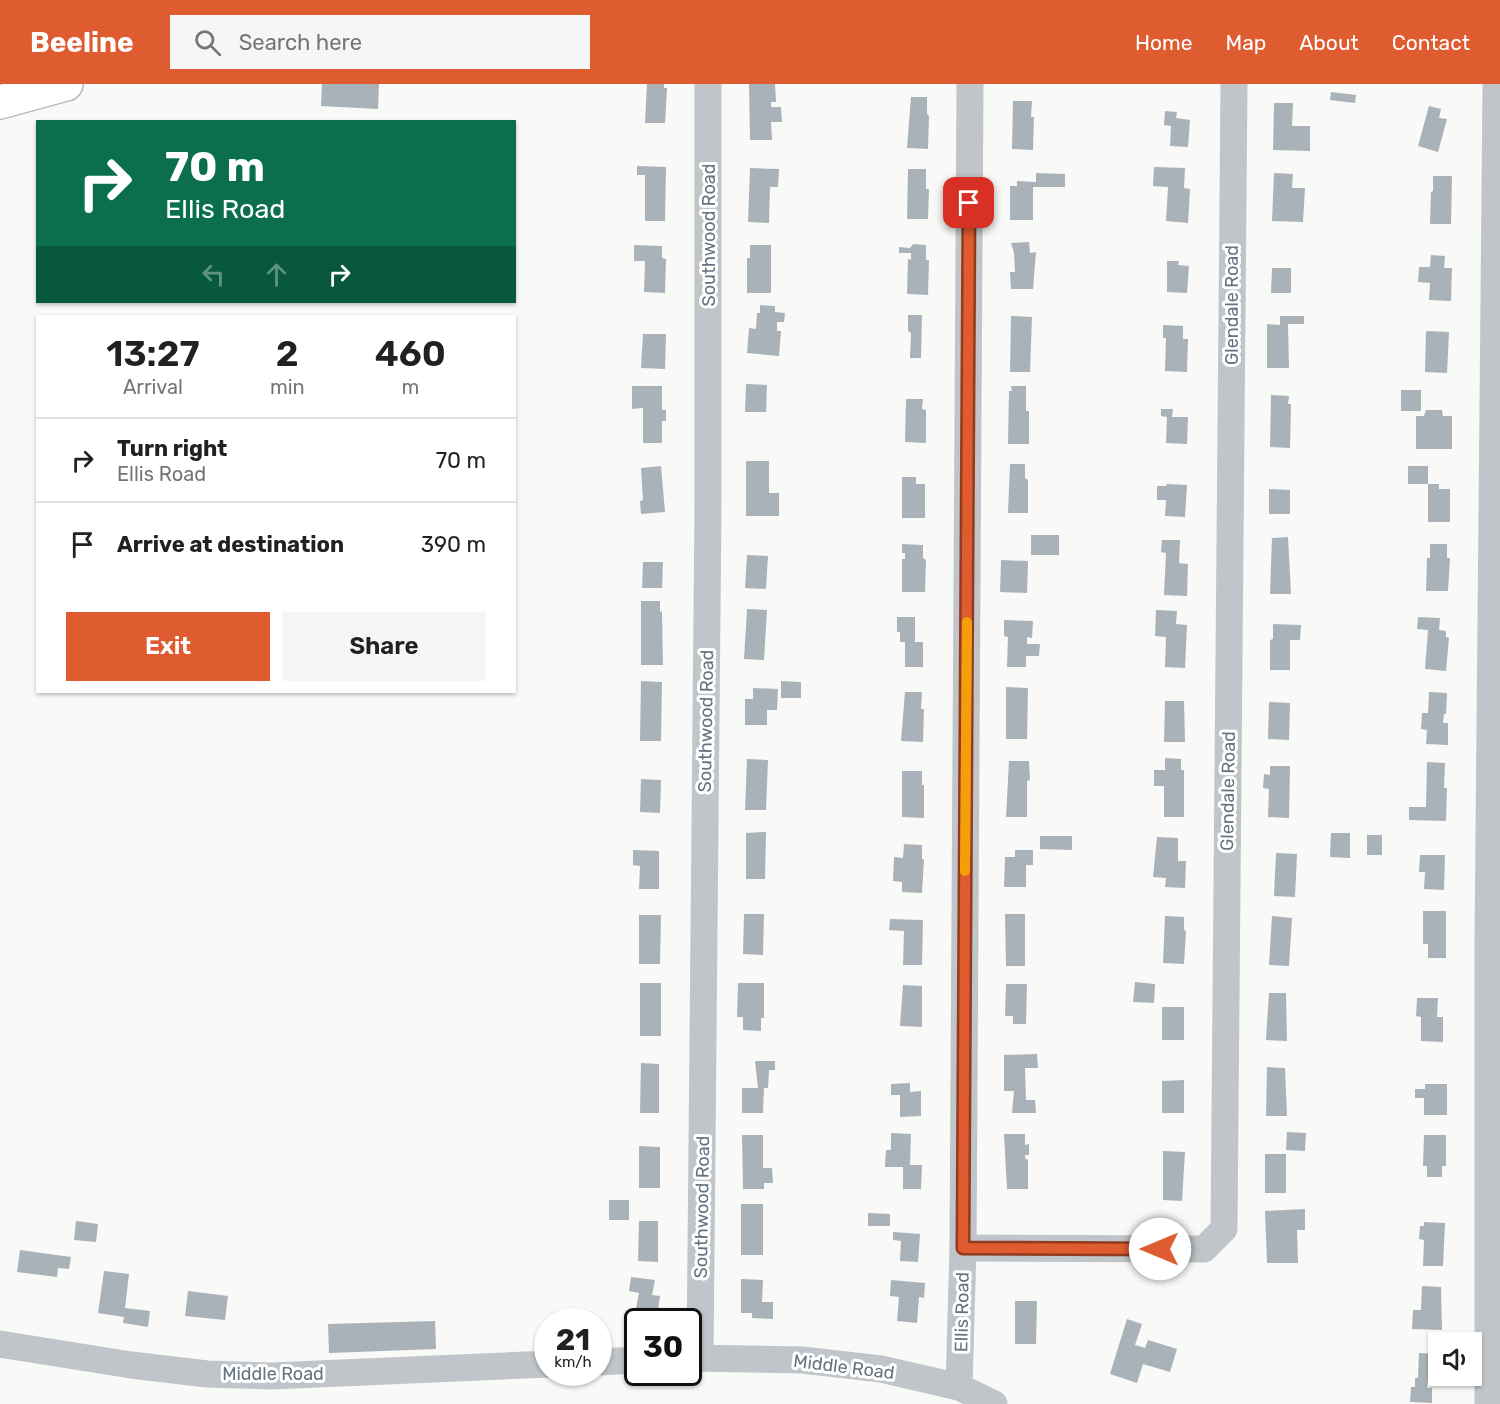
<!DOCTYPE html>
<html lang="en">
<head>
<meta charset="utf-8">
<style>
	:root { --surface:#fff; --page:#f6f6f6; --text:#202124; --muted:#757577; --line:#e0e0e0; --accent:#df5b30 }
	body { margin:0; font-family:Rubik,sans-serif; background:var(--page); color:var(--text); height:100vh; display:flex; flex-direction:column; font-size:22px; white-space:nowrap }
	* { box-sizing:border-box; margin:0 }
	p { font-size:20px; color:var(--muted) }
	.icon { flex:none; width:33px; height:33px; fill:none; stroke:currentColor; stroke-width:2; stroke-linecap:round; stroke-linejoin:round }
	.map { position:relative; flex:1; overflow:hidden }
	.panel { position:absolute; left:36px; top:231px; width:480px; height:378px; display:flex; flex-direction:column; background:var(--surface); border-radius:0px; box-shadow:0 2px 4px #0004 }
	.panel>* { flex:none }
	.banner { position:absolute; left:36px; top:36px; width:480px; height:183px; border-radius:0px; box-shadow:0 2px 4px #0004; background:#0b6e4f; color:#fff; overflow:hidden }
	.fabs { position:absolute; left:1428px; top:1248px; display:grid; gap:12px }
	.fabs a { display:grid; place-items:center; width:54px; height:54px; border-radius:0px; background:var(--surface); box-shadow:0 2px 4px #0004; font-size:30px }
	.speed { position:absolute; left:534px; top:1224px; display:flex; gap:12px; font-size:30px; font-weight:700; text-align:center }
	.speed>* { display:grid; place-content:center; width:78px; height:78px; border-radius:50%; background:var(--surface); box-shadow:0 2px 4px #0004; line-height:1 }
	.speed small { font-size:15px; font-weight:400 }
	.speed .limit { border:3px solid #111; border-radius:9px; background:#fff; color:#111 }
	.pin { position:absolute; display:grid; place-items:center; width:51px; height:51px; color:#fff; margin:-26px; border-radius:12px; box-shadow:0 3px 9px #0006 }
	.me { position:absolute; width:66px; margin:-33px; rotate:270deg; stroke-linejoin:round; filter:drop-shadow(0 0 4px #0008) }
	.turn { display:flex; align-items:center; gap:21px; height:126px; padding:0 30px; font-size:27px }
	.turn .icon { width:78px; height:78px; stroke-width:2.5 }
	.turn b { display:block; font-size:42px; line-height:51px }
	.lanes { display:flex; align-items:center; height:57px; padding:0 30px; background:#0003; justify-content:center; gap:30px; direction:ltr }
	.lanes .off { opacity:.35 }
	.eta { display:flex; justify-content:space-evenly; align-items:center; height:102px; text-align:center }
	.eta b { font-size:36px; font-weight:600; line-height:42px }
	.action { display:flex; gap:12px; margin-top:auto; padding:12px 30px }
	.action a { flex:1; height:69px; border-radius:0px; background:var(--accent); color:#fff; font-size:24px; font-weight:600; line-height:69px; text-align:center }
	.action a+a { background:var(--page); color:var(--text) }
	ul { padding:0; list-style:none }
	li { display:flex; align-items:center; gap:18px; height:84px; padding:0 30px; border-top:2px solid var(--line) }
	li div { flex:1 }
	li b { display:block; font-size:22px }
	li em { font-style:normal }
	header { display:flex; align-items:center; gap:36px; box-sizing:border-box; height:84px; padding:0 30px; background:var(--accent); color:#fff }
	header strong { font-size:28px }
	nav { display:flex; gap:33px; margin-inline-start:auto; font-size:21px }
	.search { width:420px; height:54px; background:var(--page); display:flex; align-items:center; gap:15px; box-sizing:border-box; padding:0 21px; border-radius:0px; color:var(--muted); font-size:22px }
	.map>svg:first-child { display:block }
</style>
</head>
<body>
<header>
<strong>Beeline</strong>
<div class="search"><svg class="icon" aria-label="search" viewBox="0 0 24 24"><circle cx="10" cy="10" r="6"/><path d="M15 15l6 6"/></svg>Search here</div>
<nav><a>Home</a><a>Map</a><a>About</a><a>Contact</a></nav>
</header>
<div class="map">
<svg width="1500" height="1320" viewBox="0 0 1500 1320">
	<rect width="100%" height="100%" fill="#f9f9f7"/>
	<g fill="#a9b2b8">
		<path d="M 322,0 L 379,0 L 378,25 L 321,22 Z"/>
		<path d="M 647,0 L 664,0 L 664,4 L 667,4 L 665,39 L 645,39 Z"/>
		<path d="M 749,0 L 775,0 L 776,18 L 771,18 L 771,23 L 781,23 L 782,38 L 771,38 L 772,56 L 750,56 Z"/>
		<path d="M 1331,8 L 1356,11 L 1355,19 L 1330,16 Z"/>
		<path d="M 911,13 L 927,13 L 927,30 L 929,32 L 928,65 L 907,64 Z"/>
		<path d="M 1013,17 L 1032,17 L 1031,33 L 1034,33 L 1033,66 L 1012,65 Z"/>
		<path d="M 1274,19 L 1293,19 L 1292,42 L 1310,42 L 1310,67 L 1273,66 Z"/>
		<path d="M 1429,22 L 1441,25 L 1439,34 L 1447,35 L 1438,68 L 1418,62 Z"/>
		<path d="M 1165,27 L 1177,28 L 1176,34 L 1190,36 L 1188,63 L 1170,62 L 1171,42 L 1164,41 Z"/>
		<path d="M 637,82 L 666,83 L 665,137 L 645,137 L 645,91 L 637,91 Z"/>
		<path d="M 1154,83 L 1185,84 L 1184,104 L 1190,105 L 1188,139 L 1166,137 L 1168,103 L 1153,102 Z"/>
		<path d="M 750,84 L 779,85 L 778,103 L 770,103 L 769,139 L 748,138 Z"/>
		<path d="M 908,85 L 926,85 L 926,105 L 929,105 L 928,135 L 907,135 Z"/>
		<path d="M 1036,89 L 1065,90 L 1065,103 L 1033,103 L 1033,136 L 1010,136 L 1010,102 L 1017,102 L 1017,97 L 1036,98 Z"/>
		<path d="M 1274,89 L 1293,90 L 1292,104 L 1305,104 L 1303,138 L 1272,137 Z"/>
		<path d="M 1433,92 L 1452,92 L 1451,140 L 1430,140 L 1431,108 L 1433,107 Z"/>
		<path d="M 1029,158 L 1030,169 L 1036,168 L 1033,205 L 1011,205 L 1010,188 L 1015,188 L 1014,169 L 1011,159 Z"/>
		<path d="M 913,160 L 926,161 L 926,176 L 929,176 L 928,211 L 907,210 L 908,175 L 911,176 L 911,169 L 899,169 L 899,163 L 910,164 Z"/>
		<path d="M 634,161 L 662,162 L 662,174 L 666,175 L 665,209 L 644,208 L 645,177 L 634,177 Z"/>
		<path d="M 750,161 L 771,161 L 771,209 L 747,209 L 747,174 L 750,174 Z"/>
		<path d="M 1431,171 L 1445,172 L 1444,184 L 1452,184 L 1451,217 L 1429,216 L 1430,199 L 1418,198 L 1419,183 L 1430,183 Z"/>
		<path d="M 1167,177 L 1179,177 L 1178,181 L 1189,182 L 1187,209 L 1167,208 Z"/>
		<path d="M 1272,184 L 1291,184 L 1291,209 L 1271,209 Z"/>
		<path d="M 760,221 L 775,222 L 775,228 L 785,229 L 784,238 L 777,238 L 777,247 L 781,247 L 779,272 L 747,269 L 749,244 L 756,245 L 757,229 L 760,229 Z"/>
		<path d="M 908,231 L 922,231 L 921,274 L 910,274 L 911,249 L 908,247 Z"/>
		<path d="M 1011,232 L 1032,233 L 1030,288 L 1010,288 Z"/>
		<path d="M 1280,232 L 1304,232 L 1304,240 L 1288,240 L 1289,284 L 1267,284 L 1267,240 L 1280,241 Z"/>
		<path d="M 1163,241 L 1183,242 L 1183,255 L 1188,255 L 1187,288 L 1165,287 L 1166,254 L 1163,254 Z"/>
		<path d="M 1426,247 L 1449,248 L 1447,289 L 1425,288 Z"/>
		<path d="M 643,250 L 666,250 L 665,285 L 641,284 Z"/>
		<path d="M 746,300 L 767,301 L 766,328 L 745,328 Z"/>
		<path d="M 632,302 L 662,302 L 662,326 L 666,326 L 666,337 L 662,337 L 662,359 L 643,359 L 643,324 L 632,325 Z"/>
		<path d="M 1011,302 L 1026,302 L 1026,327 L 1029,327 L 1029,360 L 1008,360 L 1009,307 L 1012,307 Z"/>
		<rect x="1401" y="306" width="20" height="21"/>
		<path d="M 1271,311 L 1289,312 L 1288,320 L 1291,320 L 1290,364 L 1270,363 Z"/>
		<path d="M 906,315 L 923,315 L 922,325 L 926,326 L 926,359 L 905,358 Z"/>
		<path d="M 1161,325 L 1173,325 L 1172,333 L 1188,333 L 1187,360 L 1166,359 L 1167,333 L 1161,332 Z"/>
		<path d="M 1426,326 L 1442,326 L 1443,332 L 1452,332 L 1452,365 L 1416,365 L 1416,332 L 1424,332 Z"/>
		<path d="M 746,377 L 769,377 L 769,409 L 779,409 L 779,432 L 746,432 Z"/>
		<path d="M 1010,380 L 1025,380 L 1025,394 L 1028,396 L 1028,429 L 1008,429 Z"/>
		<path d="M 661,382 L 665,428 L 641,430 L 640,417 L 643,416 L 641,384 Z"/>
		<path d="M 1408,382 L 1428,382 L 1428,400 L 1439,400 L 1439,405 L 1450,405 L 1450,438 L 1428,438 L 1428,400 L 1408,400 Z"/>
		<path d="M 902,393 L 916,393 L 916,400 L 925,400 L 925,434 L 902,434 Z"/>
		<path d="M 1167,400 L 1187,401 L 1185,433 L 1165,432 L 1166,416 L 1157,416 L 1157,402 L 1166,402 Z"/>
		<path d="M 1269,405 L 1290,406 L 1290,430 L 1269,430 Z"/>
		<rect x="1031" y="451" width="28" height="20"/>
		<path d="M 1288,453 L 1291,510 L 1270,510 L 1272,454 Z"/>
		<path d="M 1162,456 L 1180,456 L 1179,479 L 1188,480 L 1187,512 L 1164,511 L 1166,469 L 1161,468 Z"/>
		<path d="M 902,460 L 923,461 L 923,474 L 926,476 L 925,508 L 902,508 L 902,475 L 905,475 L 905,469 L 902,469 Z"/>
		<path d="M 1430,460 L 1447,460 L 1447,474 L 1450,474 L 1448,507 L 1426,507 L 1427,474 L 1430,474 Z"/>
		<path d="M 747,471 L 768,472 L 766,505 L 745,504 Z"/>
		<path d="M 1001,476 L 1028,477 L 1027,509 L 1000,508 Z"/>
		<path d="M 643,478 L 663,478 L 662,504 L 642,504 Z"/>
		<path d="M 641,517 L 660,517 L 660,528 L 662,527 L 663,581 L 641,581 Z"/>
		<path d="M 747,525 L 767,526 L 764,576 L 744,575 Z"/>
		<path d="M 1156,526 L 1177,527 L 1176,540 L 1187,541 L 1185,584 L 1165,583 L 1166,553 L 1155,552 Z"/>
		<path d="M 897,533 L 915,533 L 915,558 L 923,558 L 923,583 L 905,583 L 905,558 L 900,558 L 900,548 L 897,548 Z"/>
		<path d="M 1418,533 L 1440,534 L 1439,546 L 1446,547 L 1446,553 L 1449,554 L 1446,587 L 1425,585 L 1428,546 L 1417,545 Z"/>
		<path d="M 1004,536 L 1033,537 L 1032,554 L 1027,553 L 1027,560 L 1040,560 L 1039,572 L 1026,572 L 1026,583 L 1007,583 L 1008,553 L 1004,552 Z"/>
		<path d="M 1273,540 L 1301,541 L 1300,556 L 1290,556 L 1290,586 L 1270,586 L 1270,556 L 1273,555 Z"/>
		<path d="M 641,597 L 662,598 L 661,657 L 640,657 Z"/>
		<path d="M 781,597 L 801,598 L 801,614 L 781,614 Z"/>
		<path d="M 1006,603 L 1028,604 L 1027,655 L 1006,655 Z"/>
		<path d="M 753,604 L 778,605 L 777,626 L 767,626 L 767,641 L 745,641 L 745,615 L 753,615 Z"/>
		<path d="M 905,608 L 922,608 L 921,625 L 924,625 L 923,658 L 901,657 Z"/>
		<path d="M 1429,608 L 1447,609 L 1446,630 L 1444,630 L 1443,639 L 1448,639 L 1448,661 L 1426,660 L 1427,646 L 1421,645 L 1422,629 L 1428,629 Z"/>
		<path d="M 1165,617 L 1184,617 L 1185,658 L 1164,658 Z"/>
		<path d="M 1269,618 L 1290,619 L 1289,656 L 1268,655 Z"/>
		<path d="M 1165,674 L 1181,675 L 1181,686 L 1184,686 L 1184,733 L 1164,733 L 1164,702 L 1154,702 L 1154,686 L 1165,686 Z"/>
		<path d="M 747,675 L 768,676 L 766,726 L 745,726 Z"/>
		<path d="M 1009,677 L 1029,677 L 1030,696 L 1027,697 L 1027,733 L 1006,733 Z"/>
		<path d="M 1427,678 L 1445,679 L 1444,704 L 1447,704 L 1446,737 L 1409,736 L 1409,723 L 1426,723 Z"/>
		<path d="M 1270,682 L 1290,682 L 1289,734 L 1268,733 L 1269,705 L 1263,704 L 1264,690 L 1270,691 Z"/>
		<path d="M 902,687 L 922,687 L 922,701 L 924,701 L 924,734 L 902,733 Z"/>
		<path d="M 641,695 L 661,696 L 660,729 L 640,728 Z"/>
		<path d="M 766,748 L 765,795 L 746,795 L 746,749 Z"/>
		<path d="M 1331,749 L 1350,749 L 1350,774 L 1330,773 Z"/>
		<rect x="1367" y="751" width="15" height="20"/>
		<path d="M 1040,752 L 1072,752 L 1072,766 L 1040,765 Z"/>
		<path d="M 1157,753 L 1178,754 L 1178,777 L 1186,777 L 1185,804 L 1165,803 L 1166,794 L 1153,793 Z"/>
		<path d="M 904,760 L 922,761 L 922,775 L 924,775 L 922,809 L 902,808 L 902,798 L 893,797 L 894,773 L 903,774 Z"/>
		<path d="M 633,766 L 659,767 L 659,805 L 639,805 L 640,782 L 633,781 Z"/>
		<path d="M 1015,766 L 1033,766 L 1033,781 L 1026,781 L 1026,803 L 1004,803 L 1005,773 L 1015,773 Z"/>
		<path d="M 1276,769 L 1297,770 L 1295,813 L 1274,812 Z"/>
		<path d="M 1420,771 L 1445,771 L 1444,806 L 1424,805 L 1425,788 L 1419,788 Z"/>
		<path d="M 1423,827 L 1446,827 L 1446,874 L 1428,874 L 1428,860 L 1423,860 Z"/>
		<path d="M 744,830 L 764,830 L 763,871 L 743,870 Z"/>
		<path d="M 1005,830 L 1025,830 L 1025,882 L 1006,882 Z"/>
		<path d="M 639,831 L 661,831 L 660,880 L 639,880 Z"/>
		<path d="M 1165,832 L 1184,833 L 1184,846 L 1186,847 L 1184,880 L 1163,879 Z"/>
		<path d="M 1272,832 L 1292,834 L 1289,882 L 1269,881 Z"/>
		<path d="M 890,835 L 923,836 L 922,881 L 903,881 L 904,847 L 889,846 Z"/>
		<path d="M 1135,898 L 1155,900 L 1154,919 L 1133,918 Z"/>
		<rect x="640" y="899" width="21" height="53"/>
		<path d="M 738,899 L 764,899 L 764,934 L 761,934 L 761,947 L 743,946 L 743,933 L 737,933 Z"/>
		<path d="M 1006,900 L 1027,900 L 1026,940 L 1013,940 L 1013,932 L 1005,932 Z"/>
		<path d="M 903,901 L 922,902 L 922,943 L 900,942 Z"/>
		<path d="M 1269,909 L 1286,909 L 1287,957 L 1266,956 Z"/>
		<path d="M 1417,914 L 1438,914 L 1437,933 L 1443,933 L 1443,958 L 1421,957 L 1421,933 L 1416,932 Z"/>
		<rect x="1162" y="923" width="22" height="33"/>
		<path d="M 1037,970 L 1038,984 L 1025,984 L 1026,1016 L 1035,1016 L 1036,1029 L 1012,1029 L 1014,1007 L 1004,1007 L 1004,971 Z"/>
		<path d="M 755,977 L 775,977 L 775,986 L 769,986 L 768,1004 L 764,1004 L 763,1029 L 742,1029 L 742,1004 L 758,1004 Z"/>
		<path d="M 641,979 L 659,980 L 659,1029 L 640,1029 Z"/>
		<path d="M 1267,983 L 1285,984 L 1287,1032 L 1266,1032 Z"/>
		<path d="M 1184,996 L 1184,1029 L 1162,1029 L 1162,997 Z"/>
		<path d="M 910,999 L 910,1008 L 921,1007 L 921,1032 L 900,1033 L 900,1011 L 891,1011 L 891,1000 Z"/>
		<path d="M 1425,1000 L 1447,1000 L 1447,1031 L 1424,1031 L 1424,1014 L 1415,1014 L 1415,1005 L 1425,1005 Z"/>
		<path d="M 1287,1048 L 1306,1049 L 1305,1067 L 1286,1066 Z"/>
		<path d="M 891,1049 L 911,1050 L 910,1081 L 922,1081 L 921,1105 L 903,1105 L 903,1083 L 885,1083 L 886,1066 L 891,1066 Z"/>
		<path d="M 1004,1050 L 1025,1050 L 1025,1061 L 1029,1060 L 1029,1071 L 1025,1071 L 1025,1074 L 1028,1076 L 1028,1105 L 1007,1105 Z"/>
		<path d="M 742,1051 L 763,1051 L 763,1084 L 772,1084 L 773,1099 L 764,1099 L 764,1105 L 743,1105 Z"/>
		<path d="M 1424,1051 L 1446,1051 L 1446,1082 L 1442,1082 L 1442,1093 L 1427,1093 L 1427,1082 L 1423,1082 Z"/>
		<path d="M 639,1062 L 660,1063 L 660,1104 L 639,1104 Z"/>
		<path d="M 1163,1067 L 1185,1068 L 1182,1117 L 1163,1116 Z"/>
		<rect x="1265" y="1070" width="21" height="39"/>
		<rect x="609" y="1116" width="20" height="20"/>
		<rect x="741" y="1120" width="22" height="51"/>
		<path d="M 1305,1125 L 1305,1146 L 1297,1146 L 1298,1179 L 1267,1179 L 1265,1127 Z"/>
		<path d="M 868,1129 L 890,1130 L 890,1142 L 868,1142 Z"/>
		<path d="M 76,1137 L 98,1140 L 96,1158 L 74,1156 Z"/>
		<path d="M 639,1137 L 658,1137 L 658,1178 L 638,1177 Z"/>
		<path d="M 1424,1138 L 1445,1139 L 1443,1182 L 1423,1182 L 1424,1156 L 1419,1155 L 1420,1142 L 1424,1142 Z"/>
		<path d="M 893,1148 L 920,1150 L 918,1178 L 900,1177 L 901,1157 L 893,1156 Z"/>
		<path d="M 20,1166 L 71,1173 L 69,1185 L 58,1184 L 57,1193 L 17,1188 Z"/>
		<path d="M 104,1187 L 129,1190 L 125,1224 L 150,1227 L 148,1243 L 123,1239 L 124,1233 L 98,1229 Z"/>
		<path d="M 631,1193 L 655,1196 L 652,1211 L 660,1212 L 656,1238 L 638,1238 L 638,1241 L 633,1241 L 639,1209 L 629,1207 Z"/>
		<path d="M 741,1195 L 763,1196 L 762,1218 L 773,1218 L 773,1235 L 752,1234 L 752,1229 L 741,1229 Z"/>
		<path d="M 891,1196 L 925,1199 L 924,1214 L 919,1213 L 917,1239 L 897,1237 L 899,1213 L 890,1212 Z"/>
		<path d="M 1422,1202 L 1441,1203 L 1442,1246 L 1412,1245 L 1413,1226 L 1421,1226 Z"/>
		<path d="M 188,1207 L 228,1212 L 225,1236 L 185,1232 Z"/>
		<path d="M 1015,1217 L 1037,1217 L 1036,1260 L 1015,1260 Z"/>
		<path d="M 1127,1235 L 1142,1240 L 1135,1261 L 1145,1264 L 1148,1256 L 1177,1265 L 1170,1288 L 1143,1280 L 1137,1299 L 1110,1290 Z"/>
		<path d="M 435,1237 L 436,1265 L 329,1269 L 328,1240 Z"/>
		<path d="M 1419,1269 L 1438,1270 L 1439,1295 L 1428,1295 L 1427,1304 L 1432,1304 L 1432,1319 L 1410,1318 L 1411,1303 L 1415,1303 L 1415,1294 L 1418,1294 Z"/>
	</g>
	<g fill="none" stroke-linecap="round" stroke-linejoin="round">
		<g stroke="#b4b9bd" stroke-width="36">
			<path id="major" d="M 0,18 L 66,0"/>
		</g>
		<g stroke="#c0c5c9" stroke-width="27">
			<path d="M 963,1164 L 1204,1165 L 1224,1145 L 1234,0"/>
			<path d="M 0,1260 L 131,1281 L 207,1290 L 271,1292 L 548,1280"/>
			<path d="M 700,1273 L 708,422 L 708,0"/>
			<path d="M 688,1274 L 802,1276 L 881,1285 L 959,1303 L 994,1320"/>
			<path d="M 598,1278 L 638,1276"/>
			<path d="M 959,1303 L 963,1164 L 970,0"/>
			<path d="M 1488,1320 L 1488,858 L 1496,0"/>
		</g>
		<use href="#major" stroke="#fff" stroke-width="33"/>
	</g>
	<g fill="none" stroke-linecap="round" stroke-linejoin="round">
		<g stroke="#913b1f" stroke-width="15">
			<path id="route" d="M 969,119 L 963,1164 L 1160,1165"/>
		</g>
		<use href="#route" stroke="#df5b30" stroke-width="10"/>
		<path stroke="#f59e0b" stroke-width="10" d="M 965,787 L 967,538"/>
	</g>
	<g text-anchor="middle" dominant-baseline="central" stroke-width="6" stroke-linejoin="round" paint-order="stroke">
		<g font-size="18" fill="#657481" stroke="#fff">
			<text transform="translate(709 151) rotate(-90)">Southwood Road</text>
			<text transform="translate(1232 221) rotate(-90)">Glendale Road</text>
			<text transform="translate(706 637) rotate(-89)">Southwood Road</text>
			<text transform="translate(1228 707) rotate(-89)">Glendale Road</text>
			<text transform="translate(702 1123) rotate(-89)">Southwood Road</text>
			<text transform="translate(962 1228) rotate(-89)">Ellis Road</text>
			<text transform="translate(844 1283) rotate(7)">Middle Road</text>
			<text x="273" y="1290">Middle Road</text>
		</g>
	</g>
</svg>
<div class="fabs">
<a><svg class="icon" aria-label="sound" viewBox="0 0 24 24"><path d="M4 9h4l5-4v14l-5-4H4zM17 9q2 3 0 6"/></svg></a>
</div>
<div class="speed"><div>21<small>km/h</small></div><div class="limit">30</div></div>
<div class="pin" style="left:969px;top:119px;background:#d93025"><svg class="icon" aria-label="arrive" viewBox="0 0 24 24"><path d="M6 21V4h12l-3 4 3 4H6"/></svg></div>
<svg class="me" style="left:1160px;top:1165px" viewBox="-20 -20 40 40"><circle r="19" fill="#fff"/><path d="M0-13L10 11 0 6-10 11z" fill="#df5b30"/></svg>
<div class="banner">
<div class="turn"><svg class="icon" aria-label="right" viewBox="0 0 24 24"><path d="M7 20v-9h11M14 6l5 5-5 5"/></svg><div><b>70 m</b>Ellis Road</div></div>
<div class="lanes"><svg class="icon off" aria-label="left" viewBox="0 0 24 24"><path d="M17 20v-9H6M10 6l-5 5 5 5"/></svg><svg class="icon off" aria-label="ahead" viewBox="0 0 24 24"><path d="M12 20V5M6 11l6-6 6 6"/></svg><svg class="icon" aria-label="right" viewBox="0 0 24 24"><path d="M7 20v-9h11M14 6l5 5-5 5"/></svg></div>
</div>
<section class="panel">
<div class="eta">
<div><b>13:27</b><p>Arrival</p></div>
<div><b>2</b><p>min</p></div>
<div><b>460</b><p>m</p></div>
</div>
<ul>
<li><svg class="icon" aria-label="right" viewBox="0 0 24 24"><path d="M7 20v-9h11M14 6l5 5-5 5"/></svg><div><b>Turn right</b><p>Ellis Road</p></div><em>70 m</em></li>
<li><svg class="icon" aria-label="arrive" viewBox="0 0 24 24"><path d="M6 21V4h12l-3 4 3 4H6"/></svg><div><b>Arrive at destination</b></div><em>390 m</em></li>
</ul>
<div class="action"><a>Exit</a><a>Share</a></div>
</section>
</div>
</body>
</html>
